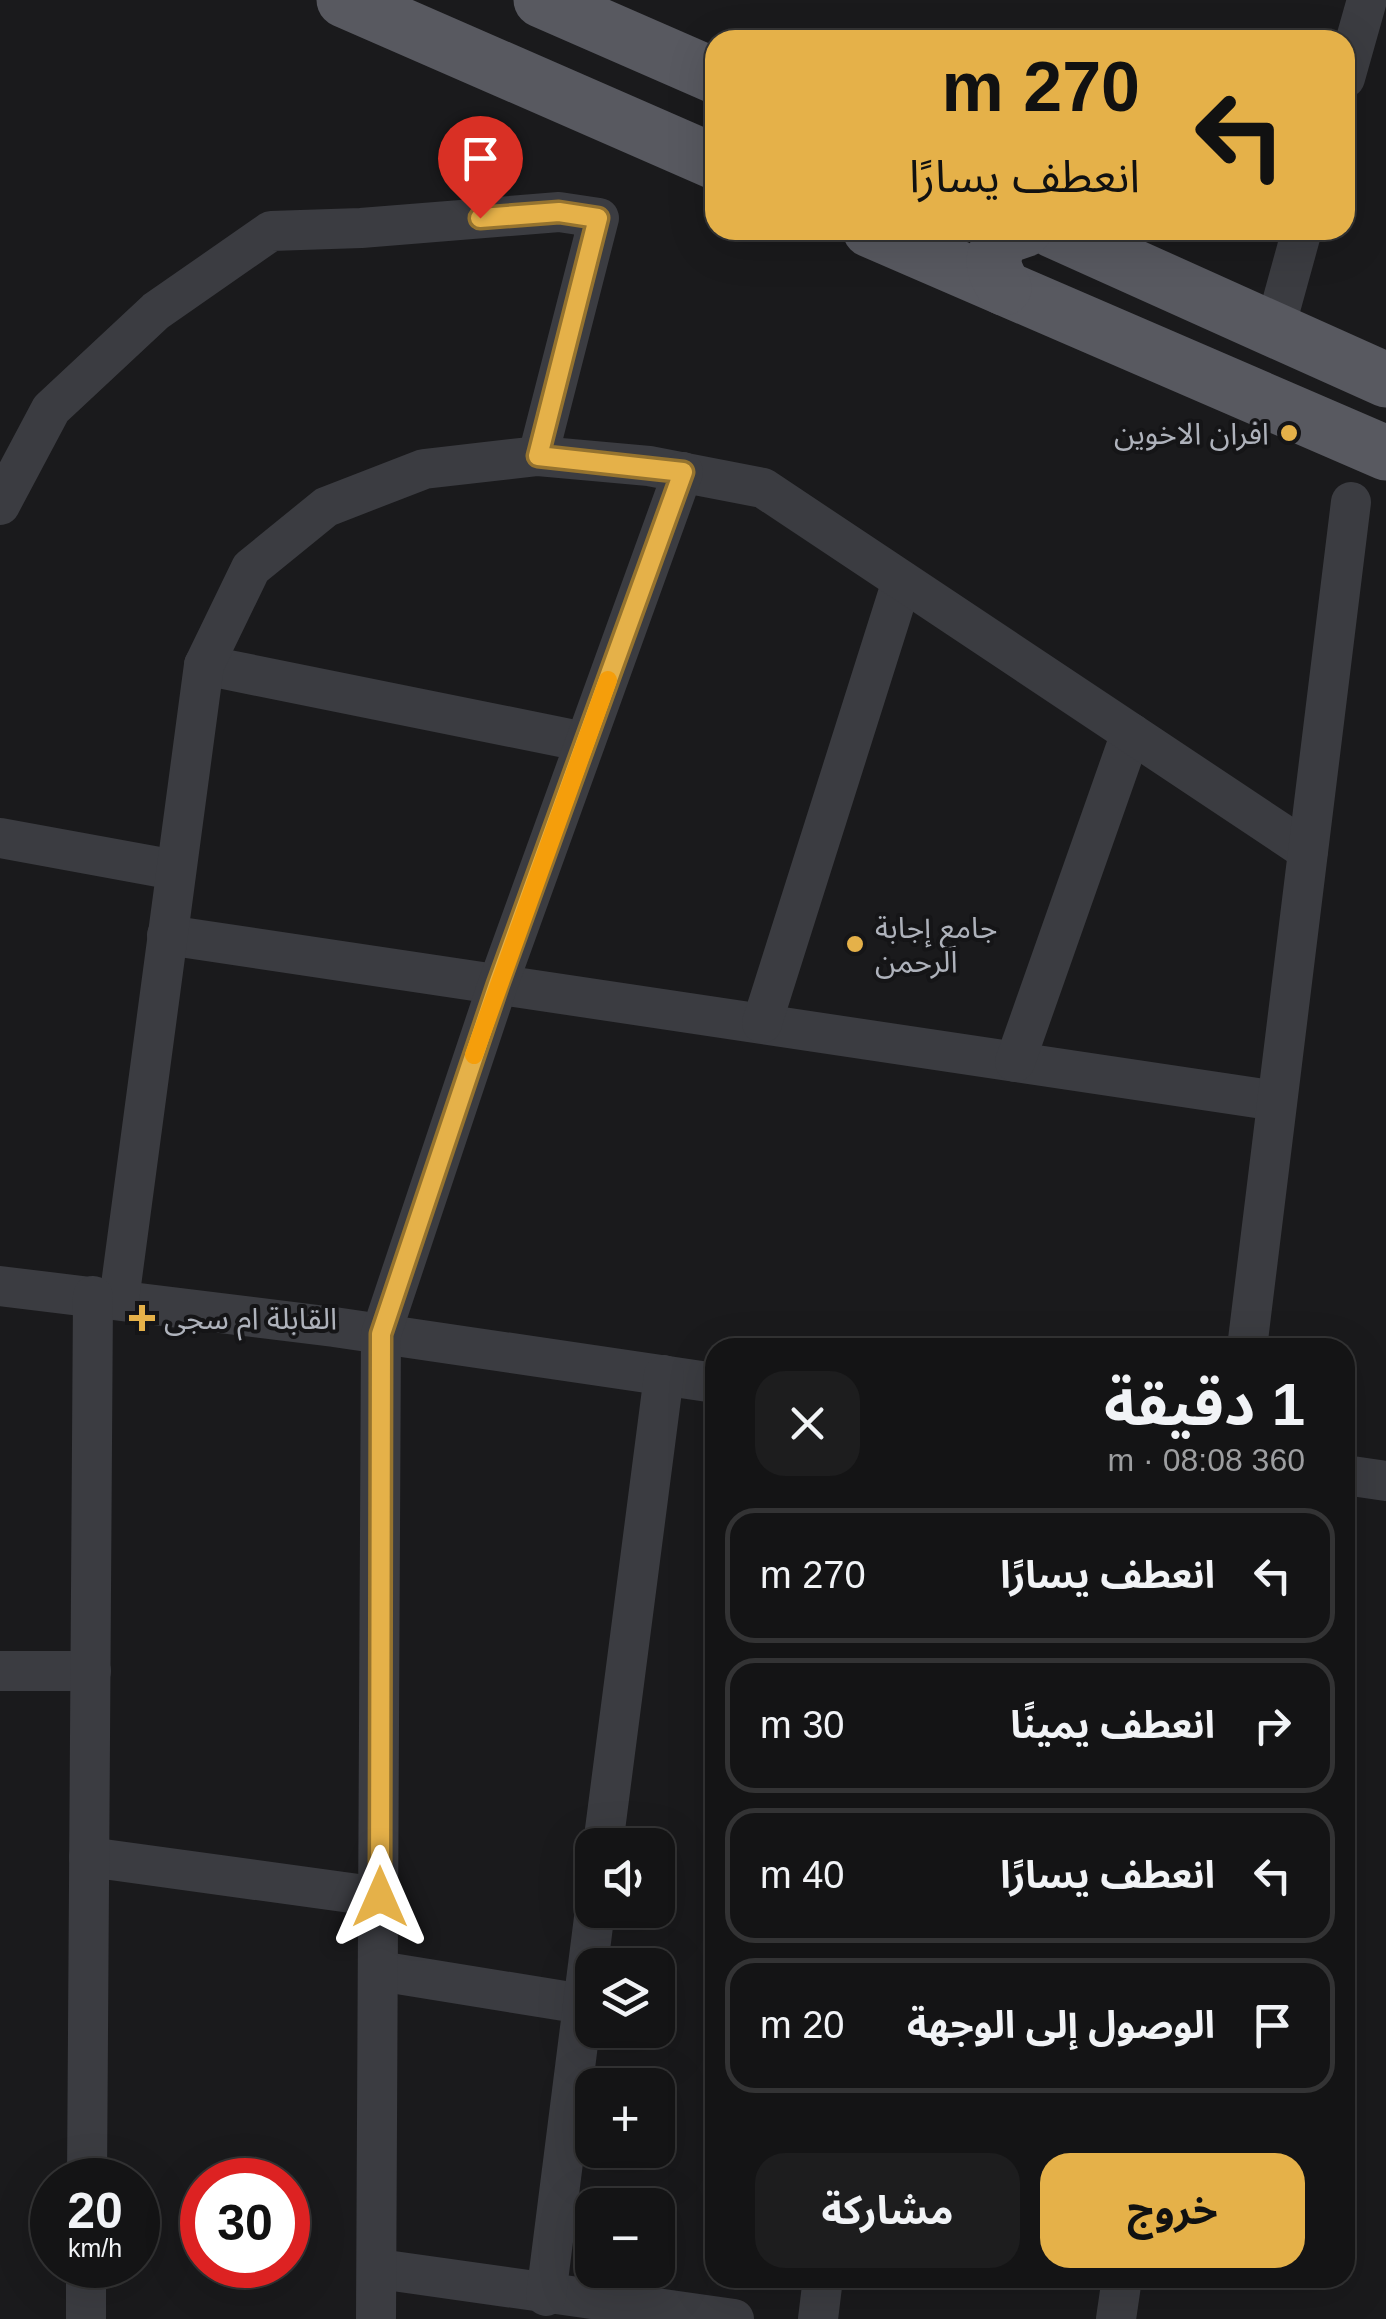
<!DOCTYPE html>
<html lang="ar">
<head>
<meta charset="utf-8">
<style>
	:root { --surface:#141415; --page:#1d1d1e; --text:#f1f3f6; --muted:#9d9ea0; --line:#333334; --accent:#e5b149 }
	body { margin:0; font-family:Arial,"Noto Sans Arabic",sans-serif; background:var(--page); color:var(--text); direction:rtl; height:100vh; display:flex; flex-direction:column; font-size:38px; white-space:nowrap }
	* { box-sizing:border-box; margin:0 }
	p { font-size:32px; color:var(--muted) }
	.icon { flex:none; width:55px; height:55px; fill:none; stroke:currentColor; stroke-width:2; stroke-linecap:round; stroke-linejoin:round }
	.map { position:relative; flex:1; overflow:hidden; direction:ltr }
	.sheet { position:absolute; left:705px; top:1338px; width:650px; height:950px; display:flex; flex-direction:column; background:var(--surface); border-radius:30px; box-shadow:0 10px 40px #0002,0 0 0 2px var(--line); direction:rtl }
	.sheet>* { flex:none }
	.banner { position:absolute; left:705px; top:30px; width:650px; height:210px; border-radius:30px; box-shadow:0 10px 40px #0002,0 0 0 2px var(--line); direction:rtl; background:#e5b149; color:#111; overflow:hidden }
	.controls { position:absolute; left:575px; top:1828px; display:grid; gap:20px }
	.controls a { display:grid; place-items:center; width:100px; height:100px; border-radius:20px; background:var(--surface); box-shadow:0 10px 40px #0002,0 0 0 2px var(--line); font-size:50px }
	.speed { position:absolute; left:30px; top:2158px; display:flex; gap:20px; font-size:50px; font-weight:700; text-align:center }
	.speed>* { display:grid; place-content:center; width:130px; height:130px; border-radius:50%; background:var(--surface); box-shadow:0 10px 40px #0002,0 0 0 2px var(--line); line-height:1 }
	.speed small { font-size:25px; font-weight:400 }
	.speed .limit { border:15px solid #d22; background:#fff; color:#111 }
	.pin { position:absolute; display:grid; place-items:center; width:85px; height:85px; color:#fff; margin:-102px -42px; border-radius:50% 50% 50% 0; rotate:-45deg; box-shadow:0 0 10px #0007 }
	.pin .icon { rotate:45deg }
	.me { position:absolute; width:110px; margin:-55px; rotate:0deg; stroke-linejoin:round; filter:drop-shadow(0 0 8px #0008) }
	.turn { display:flex; align-items:center; gap:35px; height:210px; padding:0 50px; font-size:45px }
	.turn .icon { width:130px; height:130px; stroke-width:2.5 }
	.turn b { display:block; font-size:70px; line-height:85px }
	.round { display:grid; place-items:center; flex:none; width:105px; height:105px; border-radius:30px; background:var(--page) }
	.headline { display:flex; align-items:center; justify-content:space-between; height:170px; padding:0 50px }
	h1 { font-size:60px; font-weight:700; line-height:75px }
	.action { display:flex; gap:20px; margin-top:auto; padding:20px 50px }
	.action a { flex:1; height:115px; border-radius:30px; background:var(--accent); color:#111; font-size:40px; font-weight:700; line-height:115px; text-align:center }
	.action a+a { background:var(--page); color:var(--text) }
	ul { padding:0; list-style:none }
	li { display:flex; align-items:center; gap:30px; height:135px; margin:0 20px 15px; padding:0 30px; border:5px solid var(--line); border-radius:30px }
	li div { flex:1 }
	li b { display:block; font-size:38px }
	li em { font-style:normal }
	.map>svg:first-child { display:block }
</style>
</head>
<body>
<div class="map">
<svg width="1386" height="2319" viewBox="0 0 1386 2319">
	<rect width="100%" height="100%" fill="#1a1a1c"/>
	<g fill="none" stroke-linecap="round" stroke-linejoin="round">
		<g stroke="#3b3c41" stroke-width="40">
			<path d="M 1345,78 L 1367,0"/>
			<path d="M 1275,328 L 1302,230"/>
			<path d="M 0,505 L 51,409 L 156,311 L 271,231 L 361,228 L 559,212 L 599,218 L 538,456"/>
			<path d="M 204,665 L 585,742"/>
			<path d="M 0,838 L 175,870"/>
			<path d="M 167,935 L 1277,1101"/>
			<path d="M 762,1023 L 902,581"/>
			<path d="M 1015,1062 L 1131,733"/>
			<path d="M 0,1286 L 334,1327 L 715,1383"/>
			<path d="M 119,1300 L 204,665 L 251,568 L 326,507 L 424,469 L 538,456 L 649,466 L 763,488 L 1308,851"/>
			<path d="M 1247,1348 L 1351,502"/>
			<path d="M 1345,1475 L 1386,1481"/>
			<path d="M 0,1671 L 91,1671"/>
			<path d="M 603,1845 L 664,1375"/>
			<path d="M 89,1857 L 380,1897"/>
			<path d="M 379,1971 L 583,2004"/>
			<path d="M 87,2180 L 93,1296"/>
			<path d="M 379,2269 L 734,2319"/>
			<path d="M 546,2296 L 595,1910"/>
			<path d="M 86,2319 L 86,2265"/>
			<path d="M 376,2319 L 381,1334 L 498,984 L 683,472"/>
			<path d="M 818,2319 L 823,2278"/>
			<path d="M 1116,2319 L 1122,2278"/>
		</g>
		<g stroke="#585960" stroke-width="55">
			<path d="M 344,0 L 715,162"/>
			<path d="M 541,0 L 715,76"/>
			<path d="M 870,230 L 1386,453"/>
			<path d="M 1052,230 L 1386,380"/>
			<path d="M 1004,288 C 992,266 990,259 1003,237 L 1024,230"/>
		</g>
	</g>
	<g fill="none" stroke-linecap="round" stroke-linejoin="round">
		<g stroke="#95732f" stroke-width="25">
			<path id="route" d="M 380,1897 L 381,1334 L 498,984 L 683,472 L 538,456 L 598,218 L 559,212 L 480,218"/>
		</g>
		<use href="#route" stroke="#e5b149" stroke-width="18"/>
		<path stroke="#f59e0b" stroke-width="18" d="M 474,1055 L 608,680"/>
	</g>
	<g fill="#e5b149" stroke="#151517" stroke-width="4">
		<circle cx="1289" cy="433" r="10"/>
		<circle cx="855" cy="944" r="10"/>
		<path d="M137 1303h10v10h10v10h-10v10h-10v-10h-10v-10h10z"/>
	</g>
	<g text-anchor="middle" dominant-baseline="central" stroke-width="8" stroke-linejoin="round" paint-order="stroke">
		<g font-size="30" fill="#aeb2bb" stroke="#151517" text-anchor="start">
			<text x="1269" y="433" text-anchor="end">افران الاخوين</text>
			<text x="875" y="927">جامع إجابة<tspan x="875" dy="34">الرحمن</tspan></text>
			<text x="164" y="1318">القابلة ام سجى</text>
		</g>
	</g>
</svg>
<div class="controls">
<a><svg class="icon" aria-label="sound" viewBox="0 0 24 24"><path d="M4 9h4l5-4v14l-5-4H4zM17 9q2 3 0 6"/></svg></a>
<a><svg class="icon" aria-label="layers" viewBox="0 0 24 24"><path d="M12 4l9 5-9 5-9-5zM3 14l9 5 9-5"/></svg></a>
<a>+</a>
<a>−</a>
</div>
<div class="speed"><div>20<small>km/h</small></div><div class="limit">30</div></div>
<div class="pin" style="left:480px;top:218px;background:#d93025"><svg class="icon" aria-label="arrive" viewBox="0 0 24 24"><path d="M6 21V4h12l-3 4 3 4H6"/></svg></div>
<svg class="me" style="left:380px;top:1897px" viewBox="-20 -20 40 40"><path d="M0-17L14 15 0 8-14 15z" fill="#e5b149" stroke="#fff" stroke-width="4"/></svg>
<div class="banner">
<div class="turn"><svg class="icon" aria-label="left" viewBox="0 0 24 24"><path d="M17 20v-9H6M10 6l-5 5 5 5"/></svg><div><b>270 m</b>انعطف يسارًا</div></div>
</div>
<section class="sheet">
<div class="headline"><div><h1>1 دقيقة</h1><p>360 m · 08:08</p></div><a class="round"><svg class="icon" aria-label="close" viewBox="0 0 24 24"><path d="M6 6l12 12M18 6L6 18"/></svg></a></div>
<ul>
<li><svg class="icon" aria-label="left" viewBox="0 0 24 24"><path d="M17 20v-9H6M10 6l-5 5 5 5"/></svg><div><b>انعطف يسارًا</b></div><em>270 m</em></li>
<li><svg class="icon" aria-label="right" viewBox="0 0 24 24"><path d="M7 20v-9h11M14 6l5 5-5 5"/></svg><div><b>انعطف يمينًا</b></div><em>30 m</em></li>
<li><svg class="icon" aria-label="left" viewBox="0 0 24 24"><path d="M17 20v-9H6M10 6l-5 5 5 5"/></svg><div><b>انعطف يسارًا</b></div><em>40 m</em></li>
<li><svg class="icon" aria-label="arrive" viewBox="0 0 24 24"><path d="M6 21V4h12l-3 4 3 4H6"/></svg><div><b>الوصول إلى الوجهة</b></div><em>20 m</em></li>
</ul>
<div class="action"><a>خروج</a><a>مشاركة</a></div>
</section>
</div>
</body>
</html>
